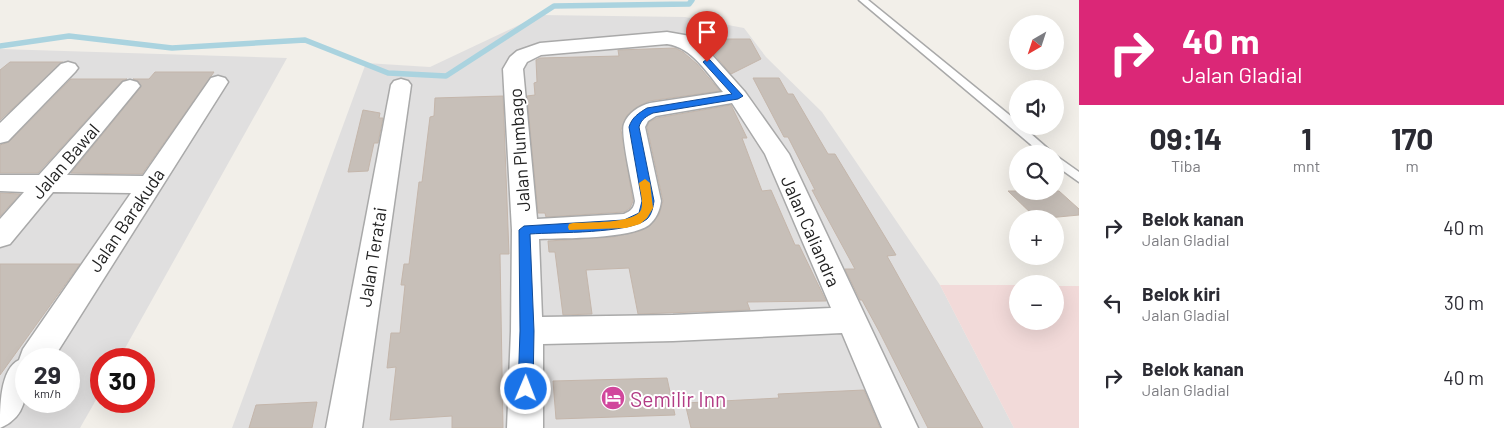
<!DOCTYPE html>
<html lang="id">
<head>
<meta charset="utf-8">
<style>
	:root { --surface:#fff; --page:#f7f7f7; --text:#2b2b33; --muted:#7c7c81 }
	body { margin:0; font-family:Barlow,sans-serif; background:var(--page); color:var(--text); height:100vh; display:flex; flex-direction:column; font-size:19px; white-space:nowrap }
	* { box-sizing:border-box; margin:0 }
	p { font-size:16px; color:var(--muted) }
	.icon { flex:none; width:28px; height:28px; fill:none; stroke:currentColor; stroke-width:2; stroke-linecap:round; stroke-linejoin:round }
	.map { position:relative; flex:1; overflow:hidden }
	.side { display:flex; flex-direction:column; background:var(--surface); width:425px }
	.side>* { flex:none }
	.top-card { background:#db2777; color:#fff; overflow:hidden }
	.needle { width:32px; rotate:219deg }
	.tools { position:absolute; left:1009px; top:15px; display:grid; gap:10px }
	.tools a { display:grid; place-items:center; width:55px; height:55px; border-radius:50%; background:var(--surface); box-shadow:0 5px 20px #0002; font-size:25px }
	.speed { position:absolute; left:15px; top:348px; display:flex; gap:10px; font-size:25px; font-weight:700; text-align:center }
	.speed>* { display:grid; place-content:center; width:65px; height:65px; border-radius:50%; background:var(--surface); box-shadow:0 5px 20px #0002; line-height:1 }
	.speed small { font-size:12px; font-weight:400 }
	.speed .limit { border:8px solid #d22; background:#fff; color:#111 }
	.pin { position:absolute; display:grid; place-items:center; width:42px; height:42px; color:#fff; margin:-51px -21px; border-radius:50% 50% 50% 0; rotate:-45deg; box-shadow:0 0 5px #0007 }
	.pin .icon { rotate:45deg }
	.me { position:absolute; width:55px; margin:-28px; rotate:1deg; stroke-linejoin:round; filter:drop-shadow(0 0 4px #0008) }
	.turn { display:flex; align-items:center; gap:18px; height:105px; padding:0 20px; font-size:22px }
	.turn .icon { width:65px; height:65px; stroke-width:2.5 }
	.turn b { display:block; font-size:35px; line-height:42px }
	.eta { display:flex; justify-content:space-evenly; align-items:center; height:85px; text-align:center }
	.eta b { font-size:30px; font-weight:700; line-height:35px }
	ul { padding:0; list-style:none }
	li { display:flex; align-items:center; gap:15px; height:75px; padding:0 20px }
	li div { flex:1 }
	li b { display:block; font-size:19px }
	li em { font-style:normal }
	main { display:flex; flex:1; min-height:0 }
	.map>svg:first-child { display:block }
</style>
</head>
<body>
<main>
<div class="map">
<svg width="1079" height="428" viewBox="0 0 1079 428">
	<rect width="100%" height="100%" fill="#f2efe9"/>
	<g fill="#e0dfdf" fill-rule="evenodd">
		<path d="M 540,15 L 685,17 L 744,28 L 766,57 L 822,112 L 940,285 L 1014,428 L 232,428 L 366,63 L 430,67 Z"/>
		<path d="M 0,49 L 287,58 L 119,359 L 101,359 L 101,391 L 80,428 L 0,428 ZM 26,359 L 69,359 L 69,401 L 26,401 Z"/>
	</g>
	<path fill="#f2dad9" d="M 940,285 L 1017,285 L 1018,321 L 1055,321 L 1055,286 L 1079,286 L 1079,428 L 1014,428 Z"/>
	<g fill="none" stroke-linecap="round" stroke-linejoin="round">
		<path stroke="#aad3df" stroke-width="5.5" d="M 0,46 L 69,36 L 172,48 L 305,40 L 388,73 L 446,76 L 554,6 L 689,4 L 692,0"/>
	</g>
	<g fill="#c7bfb8" stroke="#c4b6ab">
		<path d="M 709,39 L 750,39 L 761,59 L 731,74 L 708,47 L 713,47 Z"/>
		<path d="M 675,48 L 683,52 L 697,64 L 720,91 L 649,101 L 637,107 L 627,115 L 621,130 L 633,201 L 630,208 L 624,212 L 546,217 L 545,213 L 538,213 L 527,96 L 535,95 L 534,83 L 537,82 L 536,60 L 540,58 L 619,56 L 618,50 Z"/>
		<path d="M 10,62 L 63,62 L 0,120 L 0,70 Z"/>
		<path d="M 155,72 L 214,72 L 142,174 L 71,173 L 141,87 L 138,81 L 133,79 L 149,79 Z"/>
		<path d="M 753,78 L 779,78 L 788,94 L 793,94 L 828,154 L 835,154 L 896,255 L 887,256 L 983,428 L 928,428 L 880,333 L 862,300 L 860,300 L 845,269 L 855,269 L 812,190 L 815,190 L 788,137 L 784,137 Z"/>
		<path d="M 71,79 L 127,79 L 122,81 L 38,173 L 0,173 L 0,145 L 9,142 Z"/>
		<path d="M 503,96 L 509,254 L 500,254 L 503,428 L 452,428 L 452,416 L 390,420 L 396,367 L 387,368 L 391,333 L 400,333 L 405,285 L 401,285 L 404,264 L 409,264 L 419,182 L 422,182 L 430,117 L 434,116 L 435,98 Z"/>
		<path d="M 731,105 L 747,138 L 742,138 L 762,191 L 771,190 L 795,245 L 799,245 L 826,301 L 747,302 L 750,310 L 638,314 L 629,268 L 586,270 L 592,314 L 563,315 L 555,252 L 549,252 L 548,241 L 613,237 L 640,231 L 650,226 L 659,215 L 663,201 L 647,127 L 649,122 L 657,118 Z"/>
		<path d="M 363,110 L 380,113 L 379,118 L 383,118 L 378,143 L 374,143 L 368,171 L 348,172 Z"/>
		<path d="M 1008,191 L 1059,191 L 1079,209 L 1079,215 L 1037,219 Z"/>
		<path d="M 0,193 L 20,194 L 0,216 Z"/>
		<path d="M 0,264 L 80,264 L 0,375 Z"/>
		<path d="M 667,378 L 675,415 L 556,419 L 553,381 Z"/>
		<path d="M 864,390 L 880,428 L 691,428 L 685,403 L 779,398 L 778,394 Z"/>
		<path d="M 317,402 L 312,428 L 249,428 L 256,405 Z"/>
	</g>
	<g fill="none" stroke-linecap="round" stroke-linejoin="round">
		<g stroke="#a9a9a9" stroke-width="3">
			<g id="service">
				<path d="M 859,0 L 868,0 L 1018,122 L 1018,126 L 1022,126 L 1054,154 L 1042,154 Z"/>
				<path d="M 1055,155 L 1079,172 L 1079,182 L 1055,165 Z"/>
			</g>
		</g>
		<g stroke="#a9a9a9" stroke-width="3">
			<g id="minor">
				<path d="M 667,32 L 690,36 L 704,46 L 745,92 L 789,154 L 918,428 L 882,428 L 842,333 L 673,341 L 543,344 L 543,428 L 507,428 L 511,331 L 512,230 L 503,69 L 510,57 L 517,51 L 540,43 ZM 667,44 C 692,47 708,74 723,92 L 650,103 C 639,106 628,113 624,124 C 620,134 633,188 635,201 C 634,208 631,211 624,214 L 537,219 L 523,69 L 527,62 L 541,55 ZM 732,103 L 765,154 L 831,308 L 673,315 L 542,317 L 539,239 C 565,238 630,239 649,225 C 656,219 660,210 661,201 L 645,127 L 648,121 L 656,116 Z"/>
				<path d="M 68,62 L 75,64 L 78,68 L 75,72 L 8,141 L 0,143 L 0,123 L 61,64 Z"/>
				<path d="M 218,76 L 225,78 L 228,82 L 53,359 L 26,359 C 26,387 31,415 0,428 C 0,407 0,369 19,360 L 23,349 L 131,193 L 53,192 L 10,244 L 0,247 L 0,219 L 24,192 L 0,191 L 0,175 L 39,175 L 123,82 L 130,80 L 137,82 L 140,86 L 67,175 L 143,176 L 211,78 Z"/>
				<path d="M 401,79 L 408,81 L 411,85 L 362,428 L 326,428 L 391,85 L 394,81 Z"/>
			</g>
		</g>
		<use href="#service" fill="#fff" fill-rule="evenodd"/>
		<use href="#minor" fill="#fff" fill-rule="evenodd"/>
	</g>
	<path fill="#1a73e8" stroke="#114b97" d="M 707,59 L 710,60 L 743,96 L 738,99 L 653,113 C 647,116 641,119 639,127 L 654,201 C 653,207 652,214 647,219 C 629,234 556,232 530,234 L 534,331 L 533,389 L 531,394 L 526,396 L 520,394 L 518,389 L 520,331 L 519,230 L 524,226 L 624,220 L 639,213 L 642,201 L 629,127 C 632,117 639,113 647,108 L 732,94 L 703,62 Z"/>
	<path fill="#f59e0b" d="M 645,179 L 650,183 L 653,208 L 647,218 L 640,224 L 626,228 L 569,230 L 568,227 L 569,224 L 573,223 C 587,222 635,224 641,210 C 644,203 640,190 639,183 Z"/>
	<defs>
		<g id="hotel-disc" transform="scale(1.25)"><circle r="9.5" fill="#d1479c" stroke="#fff"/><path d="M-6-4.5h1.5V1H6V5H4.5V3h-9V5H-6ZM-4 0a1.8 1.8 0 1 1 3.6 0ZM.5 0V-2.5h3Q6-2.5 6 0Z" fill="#fff"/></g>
	</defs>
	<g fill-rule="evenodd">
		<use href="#hotel-disc" x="613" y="398"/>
	</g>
	<g text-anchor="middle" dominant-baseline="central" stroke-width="4" stroke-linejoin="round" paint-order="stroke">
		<g font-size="18" fill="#222" stroke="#fff">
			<text transform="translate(519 150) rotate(-94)">Jalan Plumbago</text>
			<text transform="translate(65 161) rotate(-49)">Jalan Bawal</text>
			<text transform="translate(126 220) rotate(-56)">Jalan Barakuda</text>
			<text transform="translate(811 231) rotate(66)">Jalan Caliandra</text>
			<text transform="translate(372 257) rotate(-81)">Jalan Teratai</text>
		</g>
		<g font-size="21" fill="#b23c85" stroke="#fff" text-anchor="start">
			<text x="630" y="398">Semilir Inn</text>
		</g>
	</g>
</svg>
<div class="tools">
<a><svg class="needle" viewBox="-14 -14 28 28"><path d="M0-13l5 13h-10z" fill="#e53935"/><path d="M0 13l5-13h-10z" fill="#7c7c81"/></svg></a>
<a><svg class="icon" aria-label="sound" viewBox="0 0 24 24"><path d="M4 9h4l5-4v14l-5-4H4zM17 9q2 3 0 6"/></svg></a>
<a><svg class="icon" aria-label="search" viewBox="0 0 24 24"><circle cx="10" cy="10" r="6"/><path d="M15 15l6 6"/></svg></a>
<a>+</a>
<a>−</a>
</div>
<div class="speed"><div>29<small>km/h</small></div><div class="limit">30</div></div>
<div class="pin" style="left:707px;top:62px;background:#d93025"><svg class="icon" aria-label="arrive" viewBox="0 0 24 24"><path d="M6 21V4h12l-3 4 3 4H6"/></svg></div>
<svg class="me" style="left:526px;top:389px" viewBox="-20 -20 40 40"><circle r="17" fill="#1a73e8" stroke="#fff" stroke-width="3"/><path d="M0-11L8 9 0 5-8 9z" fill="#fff"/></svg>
</div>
<section class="side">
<div class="top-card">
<div class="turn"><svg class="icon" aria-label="right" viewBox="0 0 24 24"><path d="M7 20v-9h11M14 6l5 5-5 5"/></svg><div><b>40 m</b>Jalan Gladial</div></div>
</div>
<div class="eta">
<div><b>09:14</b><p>Tiba</p></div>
<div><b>1</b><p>mnt</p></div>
<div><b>170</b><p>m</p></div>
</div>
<ul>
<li><svg class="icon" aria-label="right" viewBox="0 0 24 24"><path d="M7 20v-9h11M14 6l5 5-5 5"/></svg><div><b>Belok kanan</b><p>Jalan Gladial</p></div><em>40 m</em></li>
<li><svg class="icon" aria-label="left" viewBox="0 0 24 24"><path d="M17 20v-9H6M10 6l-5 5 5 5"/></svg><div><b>Belok kiri</b><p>Jalan Gladial</p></div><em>30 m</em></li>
<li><svg class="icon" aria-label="right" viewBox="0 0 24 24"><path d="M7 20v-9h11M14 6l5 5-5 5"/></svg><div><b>Belok kanan</b><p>Jalan Gladial</p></div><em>40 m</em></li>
</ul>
</section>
</main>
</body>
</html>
